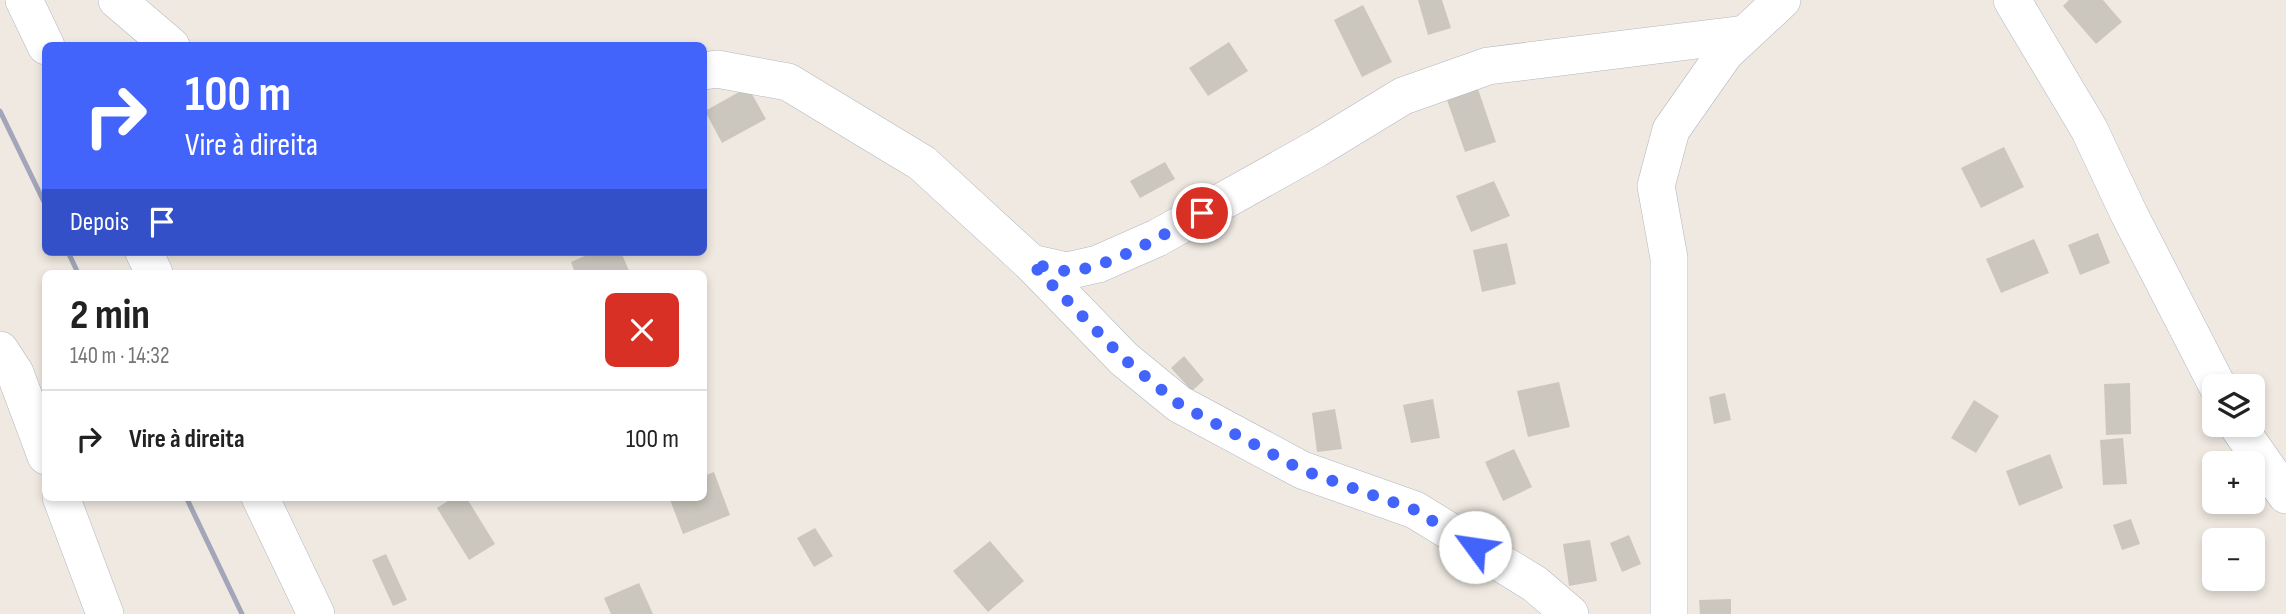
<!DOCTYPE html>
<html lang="pt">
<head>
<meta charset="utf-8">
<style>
	:root { --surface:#fff; --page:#f2f2f2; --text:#222; --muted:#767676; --line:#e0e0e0 }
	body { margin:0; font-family:"Sofia Sans Condensed",sans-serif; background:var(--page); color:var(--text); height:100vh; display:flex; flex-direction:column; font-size:26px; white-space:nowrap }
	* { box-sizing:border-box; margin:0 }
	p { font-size:23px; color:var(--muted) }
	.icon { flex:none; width:38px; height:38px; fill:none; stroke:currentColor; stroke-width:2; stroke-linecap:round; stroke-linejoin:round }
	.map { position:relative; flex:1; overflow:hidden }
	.panel { position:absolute; left:42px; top:270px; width:665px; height:231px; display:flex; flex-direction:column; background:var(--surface); border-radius:10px; box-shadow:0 4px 10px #0003 }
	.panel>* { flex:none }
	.top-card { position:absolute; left:42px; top:42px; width:665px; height:214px; border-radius:10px; box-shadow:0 4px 10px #0003; background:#4264fb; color:#fff; overflow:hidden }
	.controls { position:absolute; left:2202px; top:374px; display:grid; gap:14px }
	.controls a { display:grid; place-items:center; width:63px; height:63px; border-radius:10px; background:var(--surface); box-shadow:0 4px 10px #0003; font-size:35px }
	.pin { position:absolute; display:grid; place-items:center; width:60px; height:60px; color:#fff; margin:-30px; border:4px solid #fff; border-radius:50%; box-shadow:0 2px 7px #0007 }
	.me { position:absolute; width:77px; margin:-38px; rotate:301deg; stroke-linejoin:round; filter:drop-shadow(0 0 5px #0008) }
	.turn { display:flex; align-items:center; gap:24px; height:147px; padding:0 28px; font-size:32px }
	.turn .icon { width:91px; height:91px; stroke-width:2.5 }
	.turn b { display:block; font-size:49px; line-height:60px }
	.then { display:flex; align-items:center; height:66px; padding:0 28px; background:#0003; gap:14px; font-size:26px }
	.round { display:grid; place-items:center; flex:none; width:74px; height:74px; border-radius:10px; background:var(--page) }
	.overview { display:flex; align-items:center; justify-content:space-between; height:119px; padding:0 28px }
	h1 { font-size:42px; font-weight:700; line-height:52px }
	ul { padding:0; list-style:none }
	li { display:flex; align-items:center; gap:21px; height:98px; padding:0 28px; border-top:2px solid var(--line) }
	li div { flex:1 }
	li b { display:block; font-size:26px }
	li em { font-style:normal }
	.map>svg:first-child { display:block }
</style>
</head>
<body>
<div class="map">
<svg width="2286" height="614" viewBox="0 0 2286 614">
	<rect width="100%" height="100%" fill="#efe9e1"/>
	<g fill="#cbc7bf">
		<path d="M 1418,0 L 1442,0 L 1451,28 L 1428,35 Z"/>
		<path d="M 2069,0 L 2103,0 L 2122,22 L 2096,44 L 2063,6 Z"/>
		<path d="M 1363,5 L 1392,62 L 1362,77 L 1334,20 Z"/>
		<path d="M 1229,42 L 1248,71 L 1208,96 L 1189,68 Z"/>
		<path d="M 748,87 L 766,119 L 722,143 L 705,111 Z"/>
		<path d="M 1478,89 L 1496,142 L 1465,152 L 1447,100 Z"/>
		<path d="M 2004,147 L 2024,187 L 1981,208 L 1961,168 Z"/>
		<path d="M 1165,162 L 1175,179 L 1140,198 L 1130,181 Z"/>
		<path d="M 1494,181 L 1510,216 L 1471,232 L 1456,196 Z"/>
		<path d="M 2098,233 L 2110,263 L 2080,275 L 2068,245 Z"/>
		<path d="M 2034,239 L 2049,273 L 2001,293 L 1986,259 Z"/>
		<path d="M 1507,243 L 1516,284 L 1482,292 L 1473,250 Z"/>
		<path d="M 594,252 L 621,252 L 630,273 L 575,273 L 571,262 Z"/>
		<path d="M 1184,356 L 1204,380 L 1192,391 L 1171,368 Z"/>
		<path d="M 1559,382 L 1570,427 L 1528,437 L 1517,391 Z"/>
		<path d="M 2130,383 L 2131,434 L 2106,435 L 2104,384 Z"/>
		<path d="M 1725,393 L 1731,420 L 1714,424 L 1709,397 Z"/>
		<path d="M 1433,399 L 1440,438 L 1411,443 L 1403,405 Z"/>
		<path d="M 1974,400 L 1999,416 L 1976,453 L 1951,438 Z"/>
		<path d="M 1335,409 L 1342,449 L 1317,452 L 1312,413 Z"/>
		<path d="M 2123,438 L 2127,484 L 2103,485 L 2100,440 Z"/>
		<path d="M 1514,449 L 1532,487 L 1503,501 L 1485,462 Z"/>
		<path d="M 2050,454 L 2063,488 L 2019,506 L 2006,471 Z"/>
		<path d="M 714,472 L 730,515 L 683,534 L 669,497 L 704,497 L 704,476 Z"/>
		<path d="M 454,497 L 466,497 L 495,544 L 469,560 L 437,508 Z"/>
		<path d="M 2131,519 L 2140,544 L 2122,550 L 2113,525 Z"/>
		<path d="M 815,528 L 833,556 L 814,567 L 797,538 Z"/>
		<path d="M 1629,535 L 1641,564 L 1622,572 L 1610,543 Z"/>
		<path d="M 1590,540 L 1597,581 L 1569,586 L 1563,544 Z"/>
		<path d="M 990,541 L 1024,581 L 988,612 L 953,571 Z"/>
		<path d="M 386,554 L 407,600 L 393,606 L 372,560 Z"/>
		<path d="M 639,583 L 653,614 L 611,614 L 604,598 Z"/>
		<path d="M 1731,599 L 1731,614 L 1700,614 L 1699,600 Z"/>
	</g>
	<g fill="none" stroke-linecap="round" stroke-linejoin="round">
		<g stroke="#b4b7c1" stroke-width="38">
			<g id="street">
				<path d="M 24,0 L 46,46"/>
				<path d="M 117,0 L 171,46"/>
				<path d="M 2012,0 L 2089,129 L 2129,214 L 2218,387"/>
				<path d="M 704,71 L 717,69 L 788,82 L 922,163 L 1031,263 L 1124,359 L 1179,404 L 1302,470 L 1415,510 L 1535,584 L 1570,614"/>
				<path d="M 144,252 L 154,273"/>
				<path d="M 1031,263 L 1067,271 L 1098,264 L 1157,238 L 1316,149 L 1403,96 L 1488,66 L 1745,34"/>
				<path d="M 0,350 L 15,373 L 46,456"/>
				<path d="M 2237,425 L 2286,495"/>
				<path d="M 61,497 L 105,614"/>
				<path d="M 260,497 L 316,614"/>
				<path d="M 1669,614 L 1669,258 L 1656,186 L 1671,130 L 1725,53 L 1782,0"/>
			</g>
		</g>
		<use href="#street" stroke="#fff" stroke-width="37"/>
		<g stroke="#a3a6b8" stroke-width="5">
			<path d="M 0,111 L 46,206"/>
			<path d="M 68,252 L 78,273"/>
			<path d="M 186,497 L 242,614"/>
		</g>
	</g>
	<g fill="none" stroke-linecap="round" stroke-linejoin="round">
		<path stroke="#4264fb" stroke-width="12" stroke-dasharray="0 21.6" d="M 1202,213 C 1168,232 1107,270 1068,271 C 1057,271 1042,266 1031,263 L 1124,359 L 1179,404 L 1302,470 L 1415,510 L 1475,547"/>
	</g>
</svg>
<div class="controls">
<a><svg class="icon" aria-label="layers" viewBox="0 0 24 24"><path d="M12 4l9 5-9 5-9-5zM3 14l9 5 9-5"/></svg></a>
<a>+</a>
<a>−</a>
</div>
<div class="pin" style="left:1202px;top:213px;background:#d93025"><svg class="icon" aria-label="arrive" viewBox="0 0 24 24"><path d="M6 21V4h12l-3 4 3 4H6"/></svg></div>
<svg class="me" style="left:1475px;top:547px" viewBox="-20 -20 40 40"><circle r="19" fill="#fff"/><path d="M0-13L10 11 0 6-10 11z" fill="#4264fb"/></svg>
<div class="top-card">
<div class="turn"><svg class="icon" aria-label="right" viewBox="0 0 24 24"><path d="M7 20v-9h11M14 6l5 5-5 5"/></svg><div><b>100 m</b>Vire à direita</div></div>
<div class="then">Depois<svg class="icon" aria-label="arrive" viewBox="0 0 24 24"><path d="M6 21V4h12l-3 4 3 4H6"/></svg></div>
</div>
<section class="panel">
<div class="overview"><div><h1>2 min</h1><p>140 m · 14:32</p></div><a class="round" style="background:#d93025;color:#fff"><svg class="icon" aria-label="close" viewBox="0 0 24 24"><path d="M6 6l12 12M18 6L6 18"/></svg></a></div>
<ul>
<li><svg class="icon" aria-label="right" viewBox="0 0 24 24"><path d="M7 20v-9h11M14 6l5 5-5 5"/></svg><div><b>Vire à direita</b></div><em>100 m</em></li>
</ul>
</section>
</div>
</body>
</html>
